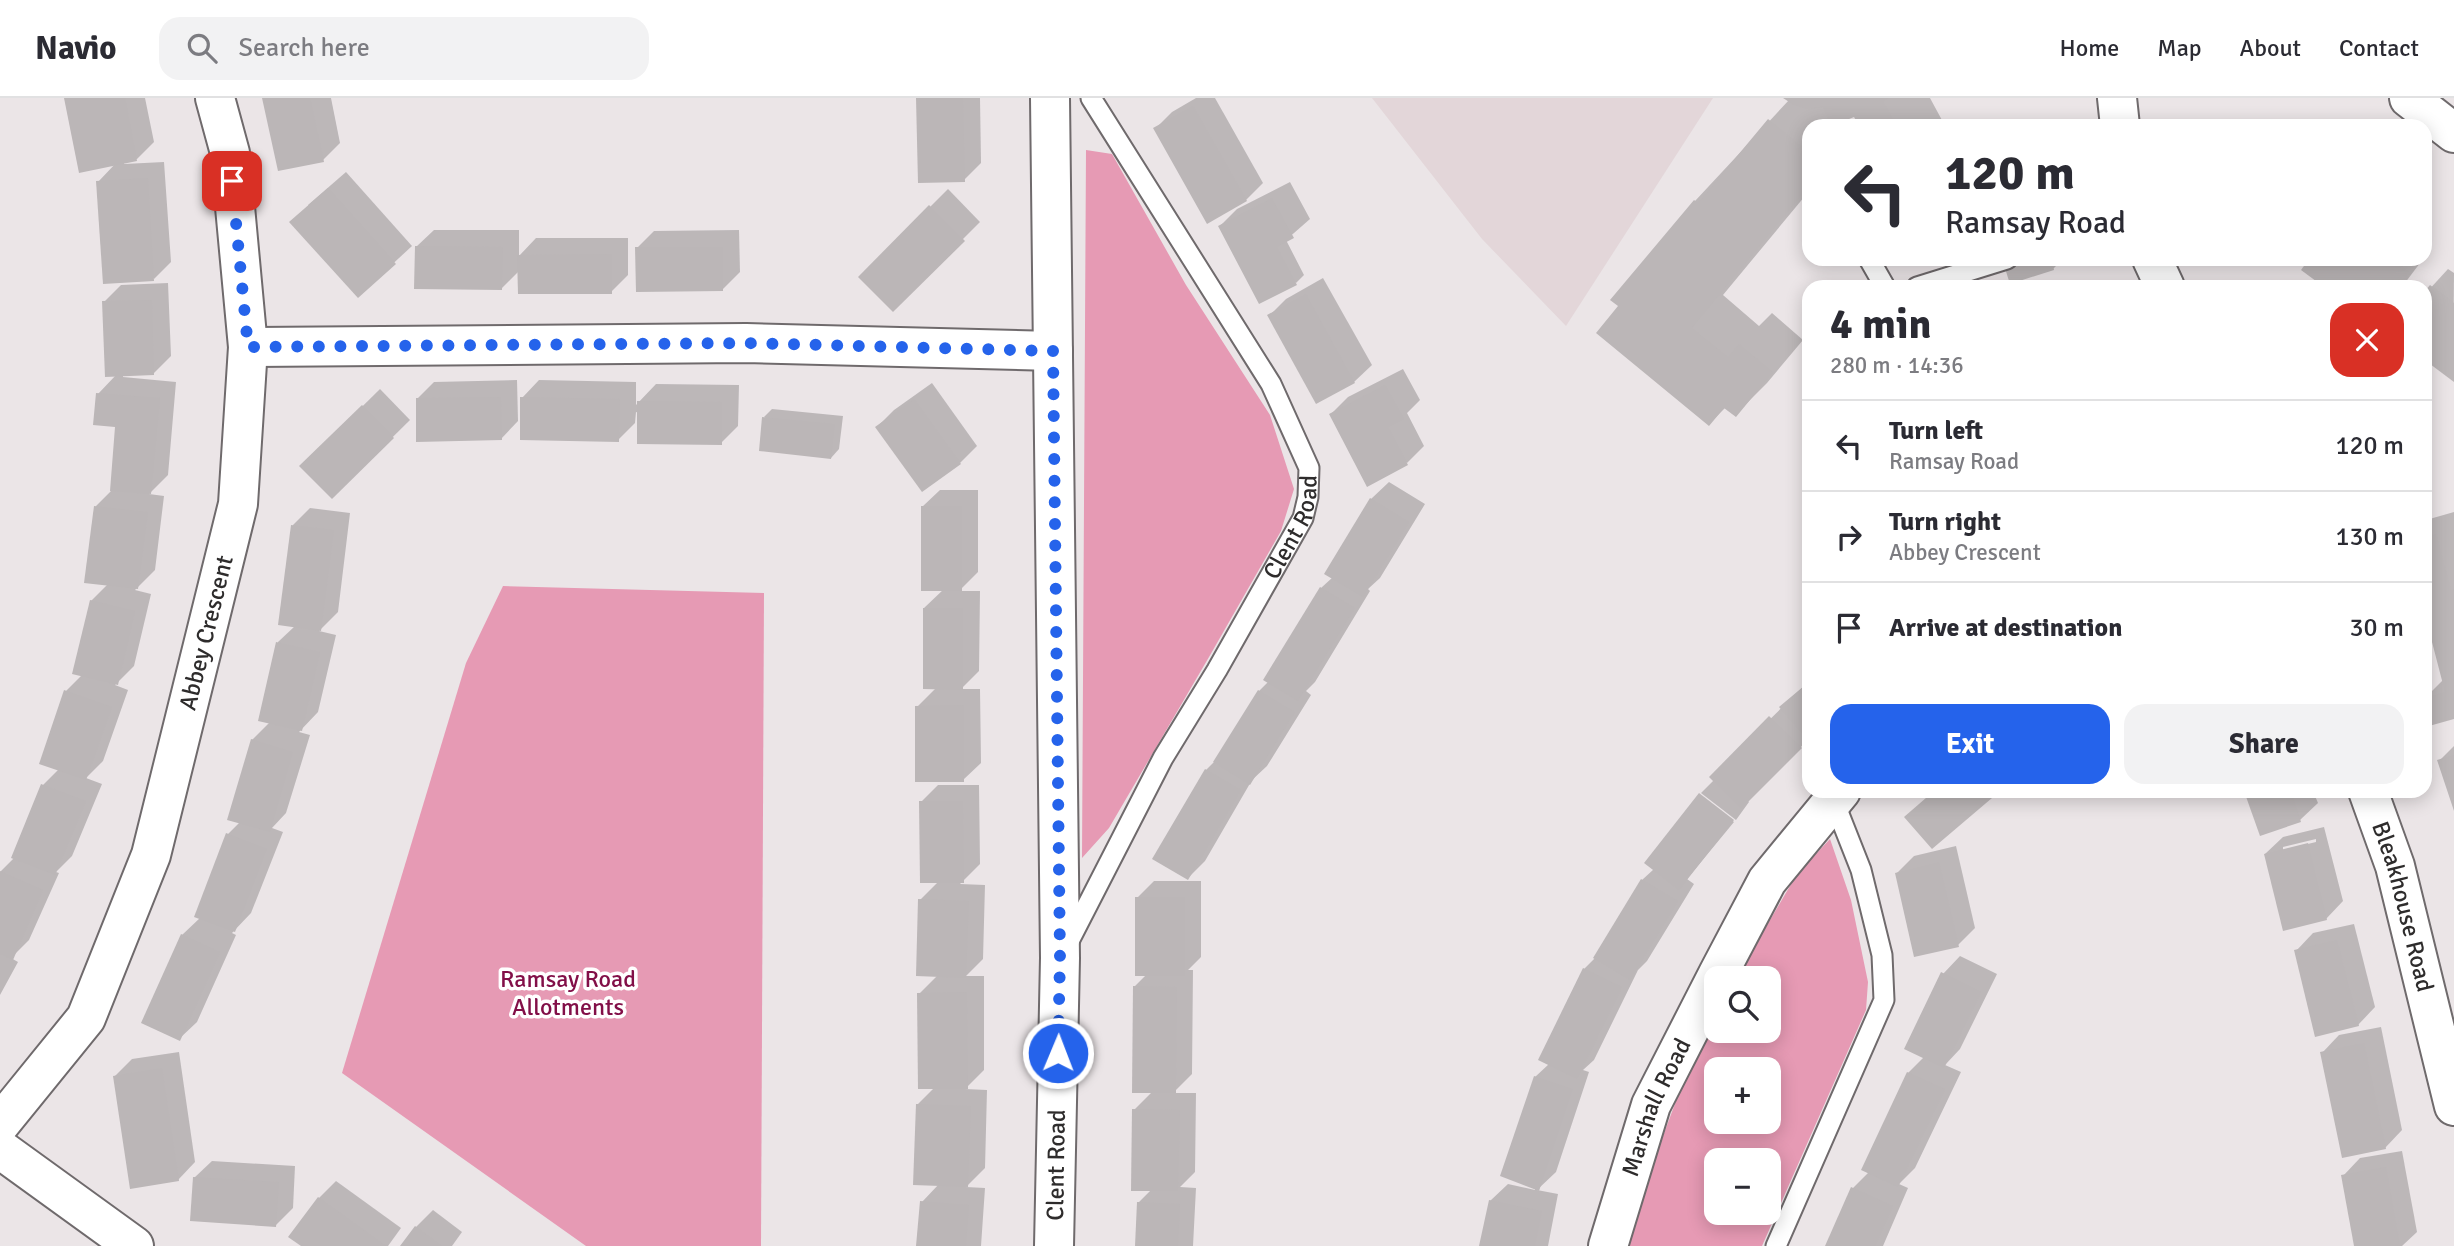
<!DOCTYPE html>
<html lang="en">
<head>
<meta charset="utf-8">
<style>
	:root { --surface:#fff; --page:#f2f2f3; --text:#2b2b33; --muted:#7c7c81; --line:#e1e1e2; --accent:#2563eb }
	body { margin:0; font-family:Signika,sans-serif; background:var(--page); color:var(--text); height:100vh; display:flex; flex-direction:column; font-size:26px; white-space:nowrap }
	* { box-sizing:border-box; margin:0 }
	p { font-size:23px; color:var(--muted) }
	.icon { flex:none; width:38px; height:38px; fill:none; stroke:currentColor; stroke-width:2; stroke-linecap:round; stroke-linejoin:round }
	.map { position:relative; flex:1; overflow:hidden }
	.details { position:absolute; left:1802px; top:182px; width:630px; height:518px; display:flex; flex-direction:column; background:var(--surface); border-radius:21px; box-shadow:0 4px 18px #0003 }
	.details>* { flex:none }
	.hud { position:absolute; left:1802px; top:21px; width:630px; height:147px; border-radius:21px; box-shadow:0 4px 18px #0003; background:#fff; color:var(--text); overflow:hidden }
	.fabs { position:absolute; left:1704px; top:868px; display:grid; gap:14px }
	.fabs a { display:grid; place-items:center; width:77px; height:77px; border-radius:14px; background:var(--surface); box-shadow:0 4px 18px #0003; font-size:35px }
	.pin { position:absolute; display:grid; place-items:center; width:60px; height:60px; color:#fff; margin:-30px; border-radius:14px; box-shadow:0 4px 10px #0006 }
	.me { position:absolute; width:77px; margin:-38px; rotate:1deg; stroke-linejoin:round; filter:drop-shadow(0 0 5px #0008) }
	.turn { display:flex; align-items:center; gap:24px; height:147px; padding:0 28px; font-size:32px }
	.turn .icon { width:91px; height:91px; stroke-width:2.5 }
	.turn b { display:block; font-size:49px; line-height:60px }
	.round { display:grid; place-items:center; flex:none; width:74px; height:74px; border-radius:21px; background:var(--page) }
	.headline { display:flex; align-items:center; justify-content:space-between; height:119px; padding:0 28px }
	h1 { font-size:42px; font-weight:700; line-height:52px }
	.cta { display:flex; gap:14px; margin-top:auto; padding:14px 28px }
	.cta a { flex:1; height:80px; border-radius:21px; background:var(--accent); color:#fff; font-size:28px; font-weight:700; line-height:80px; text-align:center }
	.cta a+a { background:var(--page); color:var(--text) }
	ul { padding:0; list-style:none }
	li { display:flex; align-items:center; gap:21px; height:91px; padding:0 28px; border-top:2px solid var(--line) }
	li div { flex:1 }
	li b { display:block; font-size:26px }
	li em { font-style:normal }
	header { display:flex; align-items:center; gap:42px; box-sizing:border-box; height:98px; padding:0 35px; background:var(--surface); border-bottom:2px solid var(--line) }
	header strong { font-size:33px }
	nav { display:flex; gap:38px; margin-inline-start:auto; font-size:24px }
	.search { width:490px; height:63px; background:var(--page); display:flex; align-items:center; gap:18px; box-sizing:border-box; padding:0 24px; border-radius:21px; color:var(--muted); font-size:26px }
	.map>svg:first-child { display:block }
</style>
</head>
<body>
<header>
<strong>Navio</strong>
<div class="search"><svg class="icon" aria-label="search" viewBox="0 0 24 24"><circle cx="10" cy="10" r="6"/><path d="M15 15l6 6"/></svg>Search here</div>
<nav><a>Home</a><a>Map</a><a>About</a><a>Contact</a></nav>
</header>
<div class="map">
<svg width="2454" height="1148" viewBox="0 0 2454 1148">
	<rect width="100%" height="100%" fill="#ebe5e7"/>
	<path fill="#e3d6d9" d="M 1372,0 L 1713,0 L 1566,228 L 1482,141 Z"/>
	<g fill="#e69ab4" fill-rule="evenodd">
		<path d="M 1086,52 L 1112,56 L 1186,187 L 1270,317 L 1294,391 L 1281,433 L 1209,559 L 1109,730 L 1082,760 Z"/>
		<path d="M 503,488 L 764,495 L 761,1148 L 586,1148 L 342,975 L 466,565 Z"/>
		<path d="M 1830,741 L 1851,802 L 1868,884 L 1866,912 L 1762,1148 L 1622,1148 L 1698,944 L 1717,912 L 1717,933 L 1769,933 L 1769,880 L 1736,880 L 1797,776 ZM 1717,971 L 1769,971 L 1769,1024 L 1717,1024 ZM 1717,1062 L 1769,1062 L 1769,1115 L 1717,1115 Z"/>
	</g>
	<g fill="#0003" fill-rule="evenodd">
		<path d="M 65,0 L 145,0 L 154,44 L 137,61 L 124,64 L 124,66 L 164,64 L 171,164 L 154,181 L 98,84 L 116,65 Z"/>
		<path d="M 264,0 L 331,0 L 340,45 L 323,62 Z"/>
		<path d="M 918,0 L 980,0 L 981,65 L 964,82 Z"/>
		<path d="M 1196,0 L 1215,0 L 1263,85 L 1246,102 L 1155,31 L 1172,14 Z"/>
		<path d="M 1787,0 L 1930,0 L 1943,24 L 1939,28 L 1861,28 L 1855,17 L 1841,23 L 1847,28 L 1810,28 L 1810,92 L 1723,197 L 1759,228 L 1772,215 L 1803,242 L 1767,285 L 1735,317 L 1726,309 L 1709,326 L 1620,208 L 1695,103 L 1789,2 Z"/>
		<path d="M 346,74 L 412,148 L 358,198 L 308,107 Z"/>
		<path d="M 1290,84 L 1310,121 L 1286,142 L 1304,177 L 1296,185 L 1220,128 L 1237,111 Z"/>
		<path d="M 948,91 L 980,124 L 893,211 L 860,179 Z"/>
		<path d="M 434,132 L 519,132 L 519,158 L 536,140 L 628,140 L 628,177 L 611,194 L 519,173 L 502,190 L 416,149 Z"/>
		<path d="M 739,132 L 740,174 L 723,191 L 637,150 L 654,133 Z"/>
		<path d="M 2004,161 L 2063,161 L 2053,171 Z"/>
		<path d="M 2311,161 L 2423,161 L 2402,189 L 2327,189 Z"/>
		<path d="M 2448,171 L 2454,175 L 2453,281 L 2426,261 L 2426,195 Z"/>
		<path d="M 1323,180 L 1372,267 L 1354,284 L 1317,304 L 1269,218 L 1286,201 Z"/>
		<path d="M 168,185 L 171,258 L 154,275 L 123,277 L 123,279 L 176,284 L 168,377 L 149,396 L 164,398 L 155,472 L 135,492 L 151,496 L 134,568 L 115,587 L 128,592 L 103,663 L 86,680 L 102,686 L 72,758 L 56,774 L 59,775 L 29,842 L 11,860 L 18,864 L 0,897 L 0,774 L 15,759 L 43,687 L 59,671 L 66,593 L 82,577 L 91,503 L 108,486 L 96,408 L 111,393 L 117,327 L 98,296 L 116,277 L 104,204 L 121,187 Z"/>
		<path d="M 1403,271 L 1420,302 L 1407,315 L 1424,348 L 1407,365 L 1331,316 L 1348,299 Z"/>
		<path d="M 517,282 L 518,323 L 501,341 L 417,301 L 434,284 Z"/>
		<path d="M 539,282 L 636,284 L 636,307 L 656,286 L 739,287 L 738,328 L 721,345 L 636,314 L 635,325 L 618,342 L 522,300 Z"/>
		<path d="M 932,285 L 977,348 L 960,365 L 877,329 L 894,312 Z"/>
		<path d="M 380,291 L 410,322 L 332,399 L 302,368 Z"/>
		<path d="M 772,311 L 843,318 L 839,351 L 831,360 L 764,319 Z"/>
		<path d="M 1389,384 L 1425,406 L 1380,480 L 1368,491 L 1370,493 L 1315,584 L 1306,593 L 1311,597 L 1267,668 L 1252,682 L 1205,763 L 1188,780 L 1154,760 L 1206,672 L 1217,661 L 1259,593 L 1269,583 L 1321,490 L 1333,479 L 1371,401 Z"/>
		<path d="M 940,392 L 978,392 L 978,474 L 959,493 L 980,493 L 979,573 L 961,591 L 980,591 L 981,665 L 963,682 L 917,609 L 936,590 L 924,510 L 944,491 L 922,409 Z"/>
		<path d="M 310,410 L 350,415 L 338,514 L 319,533 L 336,537 L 318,614 L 299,634 L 310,637 L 286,715 L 272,730 L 283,734 L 251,815 L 232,835 L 236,837 L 197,924 L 179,941 L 182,837 L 201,819 L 228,736 L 240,724 L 252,642 L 270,624 L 260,622 L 278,544 L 295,528 L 293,427 Z"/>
		<path d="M 2454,414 L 2454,620 L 2430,626 L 2426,599 L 2444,581 L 2426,514 L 2426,422 Z"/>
		<path d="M 1810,582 L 1810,640 L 1747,702 L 1749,704 L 1736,722 L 1701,695 L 1714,682 L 1711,679 Z"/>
		<path d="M 2454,648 L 2454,709 L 2439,663 Z"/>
		<path d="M 938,687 L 979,687 L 980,766 L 960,786 L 985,787 L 983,861 L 966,878 L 984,878 L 984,972 L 965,991 L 987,992 L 985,1070 L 966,1089 L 985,1090 L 981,1148 L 918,1148 L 922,1104 L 939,1086 L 917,1007 L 935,989 L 919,896 L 938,877 L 920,802 L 939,783 L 921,704 Z"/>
		<path d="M 1934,693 L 1996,693 L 1933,749 L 1907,719 Z"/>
		<path d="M 2246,693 L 2313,693 L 2318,705 L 2300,722 Z"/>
		<path d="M 1699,698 L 1734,724 L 1687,781 L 1694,786 L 1647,863 L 1638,872 L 1594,962 L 1583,972 L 1589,974 L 1556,1074 L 1537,1092 L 1558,1096 L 1548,1148 L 1481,1148 L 1490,1103 L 1508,1086 L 1535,1092 L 1535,979 L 1549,966 L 1584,871 L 1596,859 L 1642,782 L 1654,771 Z"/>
		<path d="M 2324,729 L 2343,803 L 2326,821 L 2265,756 L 2283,739 ZM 2316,741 L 2316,744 L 2283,752 L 2283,749 Z"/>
		<path d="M 1956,748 L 1975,830 L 1958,847 L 1897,775 L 1914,758 Z"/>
		<path d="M 1154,783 L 1201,783 L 1201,859 L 1188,872 L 1193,872 L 1192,976 L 1173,995 L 1196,995 L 1195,1074 L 1180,1089 L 1196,1090 L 1193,1148 L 1137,1148 L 1138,1105 L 1152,1091 L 1134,1012 L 1153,993 L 1134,889 L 1147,876 L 1137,800 Z"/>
		<path d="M 2354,826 L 2375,909 L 2358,927 L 2296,853 L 2313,835 Z"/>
		<path d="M 1960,858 L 1997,876 L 1960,951 L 1945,967 L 1961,974 L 1915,1070 L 1899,1086 L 1908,1090 L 1883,1148 L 1827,1148 L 1853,1090 L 1869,1074 L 1908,975 L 1924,959 L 1943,876 Z"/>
		<path d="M 2381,929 L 2402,1032 L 2385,1050 L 2322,955 L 2339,937 Z"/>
		<path d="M 179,954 L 195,1064 L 178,1082 L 115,978 L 132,961 Z"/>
		<path d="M 2402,1053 L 2417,1134 L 2402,1148 L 2356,1148 L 2343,1078 L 2360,1060 Z"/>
		<path d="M 212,1063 L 295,1068 L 293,1110 L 275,1128 L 194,1080 Z"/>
		<path d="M 336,1083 L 401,1130 L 388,1148 L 304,1148 L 319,1100 Z"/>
		<path d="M 433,1112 L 462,1134 L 452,1148 L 402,1148 L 416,1129 Z"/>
	</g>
	<g fill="#bbb6b7">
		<path d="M 64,0 L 125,0 L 137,63 L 79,75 Z"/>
		<path d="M 262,0 L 310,0 L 324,64 L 278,73 Z"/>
		<path d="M 916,0 L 963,0 L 965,84 L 918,85 Z"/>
		<path d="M 1783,0 L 1888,0 L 1883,3 L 1896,28 L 1859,28 L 1854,19 L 1832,28 L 1823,9 L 1806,11 L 1794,7 Z"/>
		<path d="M 1193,8 L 1247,103 L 1207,126 L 1153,30 Z"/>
		<path d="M 1768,21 L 1810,55 L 1810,87 L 1692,230 L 1728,259 L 1739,246 L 1773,274 L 1736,319 L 1724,310 L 1709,328 L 1596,235 L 1618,208 L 1610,202 L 1694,102 L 1698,105 Z"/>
		<path d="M 148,80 L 154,183 L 103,186 L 96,83 Z"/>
		<path d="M 328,90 L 396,166 L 358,200 L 289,124 Z"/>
		<path d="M 1272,100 L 1294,140 L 1277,149 L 1297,187 L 1259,206 L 1218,128 Z"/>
		<path d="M 929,107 L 965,143 L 893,214 L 858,179 Z"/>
		<path d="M 415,148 L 503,149 L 502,192 L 414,191 Z"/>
		<path d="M 635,149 L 723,149 L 723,193 L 636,194 Z"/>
		<path d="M 612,156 L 612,196 L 518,196 L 517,157 Z"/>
		<path d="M 2002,161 L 2051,161 L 2054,172 L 2010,186 Z"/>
		<path d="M 2309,161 L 2392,161 L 2410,175 L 2400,189 L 2324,189 L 2301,172 Z"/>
		<path d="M 2430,187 L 2454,205 L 2454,284 L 2426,263 L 2426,192 Z"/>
		<path d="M 1306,196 L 1355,285 L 1316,306 L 1267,217 Z"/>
		<path d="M 152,202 L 154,277 L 105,279 L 102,203 Z"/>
		<path d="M 1385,287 L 1404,321 L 1388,329 L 1408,367 L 1367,389 L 1329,316 Z"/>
		<path d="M 96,295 L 160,300 L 151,396 L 110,393 L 115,329 L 93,327 Z"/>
		<path d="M 501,299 L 502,342 L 416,344 L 416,300 Z"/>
		<path d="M 520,299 L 620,301 L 619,344 L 520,342 Z"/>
		<path d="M 914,301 L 961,366 L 922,394 L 875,329 Z"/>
		<path d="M 637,303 L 722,304 L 722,347 L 637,346 Z"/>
		<path d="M 362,307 L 394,340 L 332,401 L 299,368 Z"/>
		<path d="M 762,319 L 835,326 L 831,361 L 759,353 Z"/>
		<path d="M 1370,400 L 1409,424 L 1363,499 L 1324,476 Z"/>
		<path d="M 94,408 L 148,414 L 138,491 L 84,485 Z"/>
		<rect x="921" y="408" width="41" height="85"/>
		<path d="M 291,427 L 334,432 L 321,533 L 278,527 Z"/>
		<path d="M 2436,436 L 2451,492 L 2454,491 L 2454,621 L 2429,628 L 2426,615 L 2426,600 L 2445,594 L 2426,521 L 2426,439 Z"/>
		<path d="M 1320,489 L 1355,510 L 1298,603 L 1263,582 Z"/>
		<path d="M 90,502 L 135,513 L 118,587 L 72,576 Z"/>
		<path d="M 923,510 L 963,510 L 963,592 L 923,591 Z"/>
		<path d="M 276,544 L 320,554 L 302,633 L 258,623 Z"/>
		<path d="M 1810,583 L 1810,644 L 1779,609 Z"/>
		<path d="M 64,592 L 112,609 L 86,682 L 39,666 Z"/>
		<path d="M 1258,592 L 1295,614 L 1250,687 L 1213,664 Z"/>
		<path d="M 964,607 L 964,684 L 915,684 L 915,608 Z"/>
		<path d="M 1769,618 L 1802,650 L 1741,711 L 1709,679 Z"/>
		<path d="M 251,641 L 293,654 L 270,734 L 227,722 Z"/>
		<path d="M 2454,657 L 2454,713 L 2437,662 Z"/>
		<path d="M 1205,671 L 1241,692 L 1188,782 L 1152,761 Z"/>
		<path d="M 41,686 L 86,703 L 55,777 L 11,760 Z"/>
		<path d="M 1934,693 L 1986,693 L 1992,700 L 1932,751 L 1904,719 Z"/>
		<path d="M 2244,693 L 2291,693 L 2301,724 L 2260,738 Z"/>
		<path d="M 1699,695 L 1734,722 L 1679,792 L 1644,765 Z"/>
		<path d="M 919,703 L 963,703 L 964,785 L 920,785 Z"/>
		<path d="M 226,735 L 267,751 L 235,834 L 194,819 Z"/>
		<path d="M 2308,745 L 2327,822 L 2283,833 L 2264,756 Z"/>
		<path d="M 1939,764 L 1959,849 L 1914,859 L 1895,775 Z"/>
		<path d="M 0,773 L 43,792 L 13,862 L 0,856 Z"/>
		<path d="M 1641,781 L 1678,803 L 1630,882 L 1593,860 Z"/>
		<rect x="1135" y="799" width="50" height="79"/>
		<path d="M 918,801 L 969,803 L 966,880 L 916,878 Z"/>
		<path d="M 181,836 L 220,854 L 180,943 L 141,925 Z"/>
		<path d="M 2337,842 L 2359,928 L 2315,939 L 2294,852 Z"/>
		<path d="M 1583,870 L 1622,889 L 1577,981 L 1538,962 Z"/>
		<path d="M 1941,874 L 1981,894 L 1944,970 L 1904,951 Z"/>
		<path d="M 1133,888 L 1177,889 L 1176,995 L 1132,995 Z"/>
		<path d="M 967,894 L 968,991 L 918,991 L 917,895 Z"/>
		<path d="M 2364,945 L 2386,1051 L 2342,1060 L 2320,954 Z"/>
		<path d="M 162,970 L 179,1083 L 130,1091 L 113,978 Z"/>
		<path d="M 1907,974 L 1945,991 L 1898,1089 L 1861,1072 Z"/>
		<path d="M 1534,978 L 1573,991 L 1539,1093 L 1500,1078 Z"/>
		<path d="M 916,1006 L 971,1008 L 968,1089 L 913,1087 Z"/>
		<path d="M 1132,1011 L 1180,1012 L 1178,1093 L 1131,1093 Z"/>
		<path d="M 2386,1069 L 2400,1148 L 2354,1148 L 2341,1077 Z"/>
		<path d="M 193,1079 L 279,1084 L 276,1129 L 190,1123 Z"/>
		<path d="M 1851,1089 L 1893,1108 L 1875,1148 L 1825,1148 Z"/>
		<path d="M 318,1099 L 386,1148 L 301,1148 L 288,1139 Z"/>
		<path d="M 1489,1102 L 1542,1113 L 1535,1148 L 1479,1148 Z"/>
		<path d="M 920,1103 L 969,1107 L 966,1148 L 916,1148 Z"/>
		<path d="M 1137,1104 L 1180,1106 L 1178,1148 L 1135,1148 Z"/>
		<path d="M 415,1128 L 442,1148 L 400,1148 Z"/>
	</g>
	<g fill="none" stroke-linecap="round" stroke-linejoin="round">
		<g stroke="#6f6a6c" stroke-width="23">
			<g id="service">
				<path d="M 1869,161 L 1885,189"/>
				<path d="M 1917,189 L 2007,161"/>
				<path id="s1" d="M 1067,847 L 1163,660 L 1217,572 L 1303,420 L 1308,399 L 1309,370 L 1271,286 L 1091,0"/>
				<path d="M 1776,1148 L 1884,902 L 1882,857 L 1861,772 L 1833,701"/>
			</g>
		</g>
		<g stroke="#6f6a6c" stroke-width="42">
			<g id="minor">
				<path d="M 1050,0 L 1060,860 L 1054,1148"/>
				<path d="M 248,249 L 746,245 L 1053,253"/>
				<path id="s2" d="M 0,1026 L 86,920 L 151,757 L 238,406 L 248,249 L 230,55 L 215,0"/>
				<path d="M 0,1051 L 134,1148"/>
				<path id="s3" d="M 1608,1148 L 1651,1007 L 1718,876 L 1767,783 L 1841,693"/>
			</g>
		</g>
		<g stroke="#6f6a6c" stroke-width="42">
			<g id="tertiary">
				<path d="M 2117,0 L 2120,28"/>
				<path d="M 2152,161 L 2165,189"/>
				<path id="s4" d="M 2368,693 L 2395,768 L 2454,1008"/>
			</g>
		</g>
		<g stroke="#6f6a6c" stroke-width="42">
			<path id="trunk" d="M 2409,0 L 2454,35"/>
		</g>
		<use href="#service" stroke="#fff" stroke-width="19"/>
		<use href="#minor" stroke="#fff" stroke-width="38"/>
		<use href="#tertiary" stroke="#fff" stroke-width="38"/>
		<use href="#trunk" stroke="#fff" stroke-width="38"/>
	</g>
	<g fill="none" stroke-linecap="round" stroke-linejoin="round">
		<path stroke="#2563eb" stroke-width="12" stroke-dasharray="0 21.6" d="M 232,83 L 248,249 L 746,245 L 1053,253 L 1060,860 L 1058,955"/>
	</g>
	<g text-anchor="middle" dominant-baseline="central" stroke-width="7" stroke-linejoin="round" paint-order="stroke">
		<g font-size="24" fill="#2e2c2c" stroke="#fff">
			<text stroke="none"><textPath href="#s1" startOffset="476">Clent Road</textPath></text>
			<text stroke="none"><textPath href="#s2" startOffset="541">Abbey Crescent</textPath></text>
			<text stroke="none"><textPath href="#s4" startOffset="121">Bleakhouse Road</textPath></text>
			<text stroke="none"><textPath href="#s3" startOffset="147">Marshall Road</textPath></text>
			<text transform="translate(1056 1067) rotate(-89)">Clent Road</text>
		</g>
		<g font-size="24" fill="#820f48" stroke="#fff">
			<text x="568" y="881">Ramsay Road<tspan x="568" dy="28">Allotments</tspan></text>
		</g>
	</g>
</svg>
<div class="fabs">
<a><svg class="icon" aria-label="search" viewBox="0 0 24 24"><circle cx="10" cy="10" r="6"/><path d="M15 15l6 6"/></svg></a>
<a>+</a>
<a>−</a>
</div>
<div class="pin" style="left:232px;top:83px;background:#d93025"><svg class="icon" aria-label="arrive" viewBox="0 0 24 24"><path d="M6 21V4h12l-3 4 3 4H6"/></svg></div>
<svg class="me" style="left:1058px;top:955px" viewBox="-20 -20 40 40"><circle r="17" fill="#2563eb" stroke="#fff" stroke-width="3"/><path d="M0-11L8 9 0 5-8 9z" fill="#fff"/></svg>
<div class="hud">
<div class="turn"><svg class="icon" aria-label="left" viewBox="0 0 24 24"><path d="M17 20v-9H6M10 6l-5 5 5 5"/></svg><div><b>120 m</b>Ramsay Road</div></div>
</div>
<section class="details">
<div class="headline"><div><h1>4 min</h1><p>280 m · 14:36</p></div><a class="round" style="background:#d93025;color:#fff"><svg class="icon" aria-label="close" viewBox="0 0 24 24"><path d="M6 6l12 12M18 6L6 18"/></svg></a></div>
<ul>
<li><svg class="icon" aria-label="left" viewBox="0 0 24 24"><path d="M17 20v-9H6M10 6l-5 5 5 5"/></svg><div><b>Turn left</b><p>Ramsay Road</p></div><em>120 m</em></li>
<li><svg class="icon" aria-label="right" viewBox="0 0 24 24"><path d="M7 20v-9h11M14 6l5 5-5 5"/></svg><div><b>Turn right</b><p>Abbey Crescent</p></div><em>130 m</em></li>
<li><svg class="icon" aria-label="arrive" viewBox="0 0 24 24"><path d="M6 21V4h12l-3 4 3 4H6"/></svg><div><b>Arrive at destination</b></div><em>30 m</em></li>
</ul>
<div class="cta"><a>Exit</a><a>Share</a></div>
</section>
</div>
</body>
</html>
